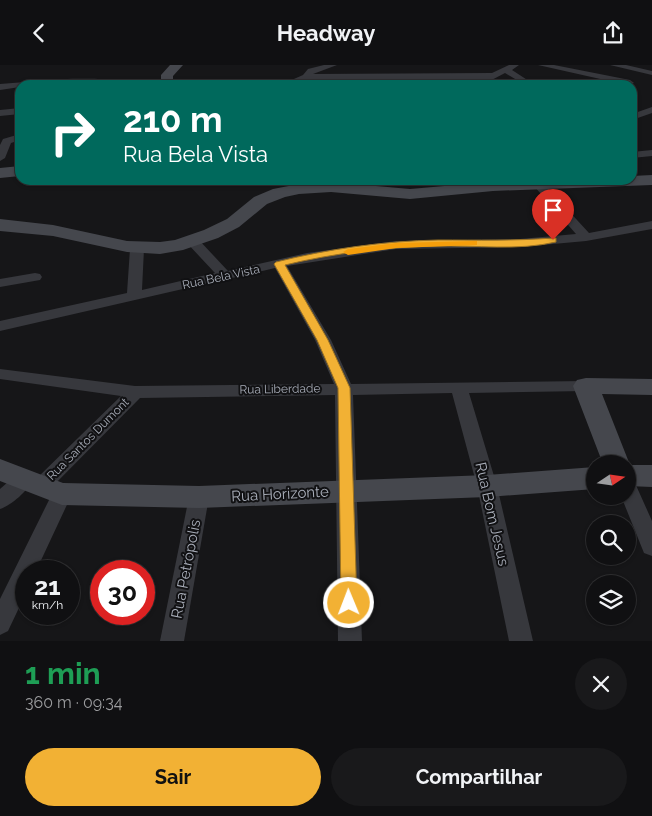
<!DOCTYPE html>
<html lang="pt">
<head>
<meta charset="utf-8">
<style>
	:root { --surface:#101012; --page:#19191b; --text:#f1f3f6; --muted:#9c9d9f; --line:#303032; --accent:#f2b134 }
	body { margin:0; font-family:Raleway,sans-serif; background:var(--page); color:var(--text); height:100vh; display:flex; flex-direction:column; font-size:19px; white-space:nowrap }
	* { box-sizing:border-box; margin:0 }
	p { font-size:16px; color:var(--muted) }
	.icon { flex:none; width:28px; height:28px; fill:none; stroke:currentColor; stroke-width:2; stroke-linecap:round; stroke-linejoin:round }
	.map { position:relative; height:576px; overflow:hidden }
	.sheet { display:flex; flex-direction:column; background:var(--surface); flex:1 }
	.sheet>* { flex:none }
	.banner { position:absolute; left:15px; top:15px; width:622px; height:105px; border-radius:15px; box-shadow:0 1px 4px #0004,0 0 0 1px var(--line); background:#00695c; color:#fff; overflow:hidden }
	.needle { width:32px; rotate:77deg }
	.fabs { position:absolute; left:586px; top:390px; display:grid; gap:10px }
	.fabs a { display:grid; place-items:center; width:50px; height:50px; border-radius:50%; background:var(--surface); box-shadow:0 1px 4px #0004,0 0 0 1px var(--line); font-size:25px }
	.speed { position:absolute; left:15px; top:495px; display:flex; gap:10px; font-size:25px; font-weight:700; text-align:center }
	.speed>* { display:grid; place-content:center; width:65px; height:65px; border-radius:50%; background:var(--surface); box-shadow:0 1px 4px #0004,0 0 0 1px var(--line); line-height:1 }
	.speed small { font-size:12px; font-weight:400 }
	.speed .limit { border:8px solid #d22; background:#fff; color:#111 }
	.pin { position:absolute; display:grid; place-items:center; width:42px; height:42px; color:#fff; margin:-51px -21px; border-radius:50% 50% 50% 0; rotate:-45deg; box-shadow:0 0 5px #0007 }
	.pin .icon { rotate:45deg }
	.me { position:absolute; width:55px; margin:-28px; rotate:359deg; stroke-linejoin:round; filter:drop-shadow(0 0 4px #0008) }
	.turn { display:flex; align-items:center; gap:18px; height:105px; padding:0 25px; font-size:22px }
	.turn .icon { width:65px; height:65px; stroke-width:2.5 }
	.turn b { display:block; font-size:35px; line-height:42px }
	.round { display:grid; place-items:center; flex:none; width:52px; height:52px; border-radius:26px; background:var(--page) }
	.headline { display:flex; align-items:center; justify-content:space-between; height:85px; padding:0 25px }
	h1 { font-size:30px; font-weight:700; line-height:38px; color:#1e9e55 }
	.button { display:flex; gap:10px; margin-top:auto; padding:10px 25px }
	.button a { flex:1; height:58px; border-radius:30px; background:var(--accent); color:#111; font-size:20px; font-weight:700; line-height:58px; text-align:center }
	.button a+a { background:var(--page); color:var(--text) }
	header { display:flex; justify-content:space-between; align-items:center; height:65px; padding:0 25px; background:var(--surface); font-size:22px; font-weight:700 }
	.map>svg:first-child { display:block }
</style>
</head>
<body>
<header><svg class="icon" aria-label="back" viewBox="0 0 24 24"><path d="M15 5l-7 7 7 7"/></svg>Headway<svg class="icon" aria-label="share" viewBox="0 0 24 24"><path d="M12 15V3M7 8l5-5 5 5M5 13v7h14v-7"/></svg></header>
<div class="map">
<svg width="652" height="576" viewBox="0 0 652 576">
	<rect width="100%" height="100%" fill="#161618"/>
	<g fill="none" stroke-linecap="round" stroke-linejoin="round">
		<g fill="#37383d" fill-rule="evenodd">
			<path d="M 324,0 L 337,0 L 313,9 L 492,8 L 509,0 L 519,0 L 512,5 L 535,20 L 525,20 L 505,8 L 486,18 L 483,17 L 483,14 L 307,15 L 295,20 L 255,20 L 259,17 L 287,17 L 303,10 L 308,4 Z"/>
			<path d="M 538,0 L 554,0 L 630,15 L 634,18 L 627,20 Z"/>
			<path d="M 610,0 L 626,0 L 652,6 L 652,10 Z"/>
			<path d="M 63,14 C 78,14 119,12 130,20 L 20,20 L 20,22 L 0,25 L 0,19 Z"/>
			<path d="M 652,42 L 652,48 L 632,55 L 632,49 Z"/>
			<path d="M 20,43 L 20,49 L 0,51 L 0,45 Z"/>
			<path d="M 20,69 L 20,75 L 11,78 L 5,93 L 0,96 L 0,80 L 3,74 Z"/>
			<path d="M 652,85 L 652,91 L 632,93 L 632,87 Z"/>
			<path d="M 538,116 L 542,117 L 589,168 L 652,156 L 652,164 L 586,176 L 520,182 L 396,184 L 287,201 L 331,275 L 351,319 L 586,316 L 592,317 L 595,321 L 592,325 L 586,326 L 469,328 L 497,421 L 533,576 L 509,576 L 477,421 L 452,328 L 353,330 L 362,576 L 338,576 L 335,330 L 140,333 L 48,426 L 41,428 L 34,426 L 31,421 L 34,416 L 121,331 L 0,314 L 0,304 L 135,321 L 334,319 L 315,275 L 275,203 L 232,213 L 226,216 L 222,215 L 0,266 L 0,256 L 127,228 L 130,184 L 137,180 L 144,184 L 142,225 L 215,208 L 186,177 L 193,173 L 198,174 L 228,206 L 307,188 L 396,176 L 520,174 L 576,169 L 534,121 L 532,119 L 534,117 Z"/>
			<path d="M 35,208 L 40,209 L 42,212 L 40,215 L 0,222 L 0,214 Z"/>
			<path d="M 23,408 L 30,410 L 33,415 C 27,426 12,440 0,444 L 0,424 L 16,410 Z"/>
			<path d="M 628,416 L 635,418 L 652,456 L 652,491 L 644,488 L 621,431 L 628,431 Z"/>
			<path d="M 62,421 L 69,424 L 72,429 L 36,506 L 26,506 L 26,528 L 8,566 L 0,570 L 0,534 L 52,429 L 55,424 Z"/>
			<path d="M 199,424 L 206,427 L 209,432 L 184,576 L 160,576 L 189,432 L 192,427 Z"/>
		</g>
		<g fill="#45474d" fill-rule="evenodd">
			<path d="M 170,0 L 183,0 L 173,11 L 173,20 L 161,20 L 161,10 Z"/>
			<path d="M 20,101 L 20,111 L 0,113 L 0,103 Z"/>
			<path d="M 652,110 L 652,120 L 493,126 L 410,134 L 331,127 L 299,129 L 285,132 L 267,139 L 239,162 L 218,173 L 183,185 L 160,189 L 127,187 L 53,171 L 0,166 L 0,154 L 53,160 L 127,176 L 160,177 L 175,175 L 204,165 L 227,154 L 254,132 L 273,124 L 299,119 L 331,117 L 410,124 L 512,115 L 632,115 L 632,111 Z"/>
			<path d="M 586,313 L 652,314 L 652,330 L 602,329 L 630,400 L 652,400 L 652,422 L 628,421 L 628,399 L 603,399 L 573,321 L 577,315 Z"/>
			<path d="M 0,394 L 63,418 L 199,421 L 487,410 L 595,402 L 595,424 L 487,432 L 199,443 L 62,440 L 0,416 Z"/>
		</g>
	</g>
	<path fill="#f2b134" stroke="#9d7322" d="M 553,173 L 556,173 L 556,177 C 518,186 476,180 437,181 C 387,182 334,188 285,200 L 328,275 L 350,323 L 357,538 L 355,543 L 349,545 L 343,543 L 341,538 L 338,323 L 317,275 L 274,199 L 276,197 C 328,184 384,176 438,175 C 477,175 515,176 553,173 Z"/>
	<path fill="#f59e0b" d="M 474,176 L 477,176 L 477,180 L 396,183 L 348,190 L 343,187 L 348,184 L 396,178 Z"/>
	<g text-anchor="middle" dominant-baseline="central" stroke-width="4" stroke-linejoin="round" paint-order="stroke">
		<g font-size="12" fill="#a8adb8" stroke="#111113">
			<text transform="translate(221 212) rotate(-12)">Rua Bela Vista</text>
			<text transform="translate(280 324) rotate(-1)">Rua Liberdade</text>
			<text transform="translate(88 374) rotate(-45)">Rua Santos Dumont</text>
		</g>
		<g font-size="15" fill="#a8adb8" stroke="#111113">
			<text transform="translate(280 429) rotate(-3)">Rua Horizonte</text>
			<text transform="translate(492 449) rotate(77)">Rua Bom Jesus</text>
			<text transform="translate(186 504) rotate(-79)">Rua Petrópolis</text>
		</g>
	</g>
</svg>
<div class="fabs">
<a><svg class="needle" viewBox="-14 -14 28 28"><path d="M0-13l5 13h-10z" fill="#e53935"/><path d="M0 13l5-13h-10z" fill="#9c9d9f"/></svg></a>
<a><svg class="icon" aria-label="search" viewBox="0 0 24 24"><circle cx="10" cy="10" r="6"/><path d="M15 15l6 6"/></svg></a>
<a><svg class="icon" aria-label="layers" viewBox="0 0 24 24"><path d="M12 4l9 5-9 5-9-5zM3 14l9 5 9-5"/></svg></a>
</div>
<div class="speed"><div>21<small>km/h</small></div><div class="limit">30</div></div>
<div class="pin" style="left:553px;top:175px;background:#d93025"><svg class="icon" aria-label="arrive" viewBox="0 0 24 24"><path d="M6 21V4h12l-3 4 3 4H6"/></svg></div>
<svg class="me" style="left:349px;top:538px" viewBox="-20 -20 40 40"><circle r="17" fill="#f2b134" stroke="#fff" stroke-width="3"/><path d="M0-11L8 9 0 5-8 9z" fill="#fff"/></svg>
<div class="banner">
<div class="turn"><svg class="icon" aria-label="right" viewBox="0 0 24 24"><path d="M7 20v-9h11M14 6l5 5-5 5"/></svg><div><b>210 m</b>Rua Bela Vista</div></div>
</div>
</div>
<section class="sheet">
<div class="headline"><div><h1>1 min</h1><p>360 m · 09:34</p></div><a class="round"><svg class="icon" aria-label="close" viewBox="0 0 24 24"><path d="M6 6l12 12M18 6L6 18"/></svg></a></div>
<div class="button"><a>Sair</a><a>Compartilhar</a></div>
</section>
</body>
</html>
